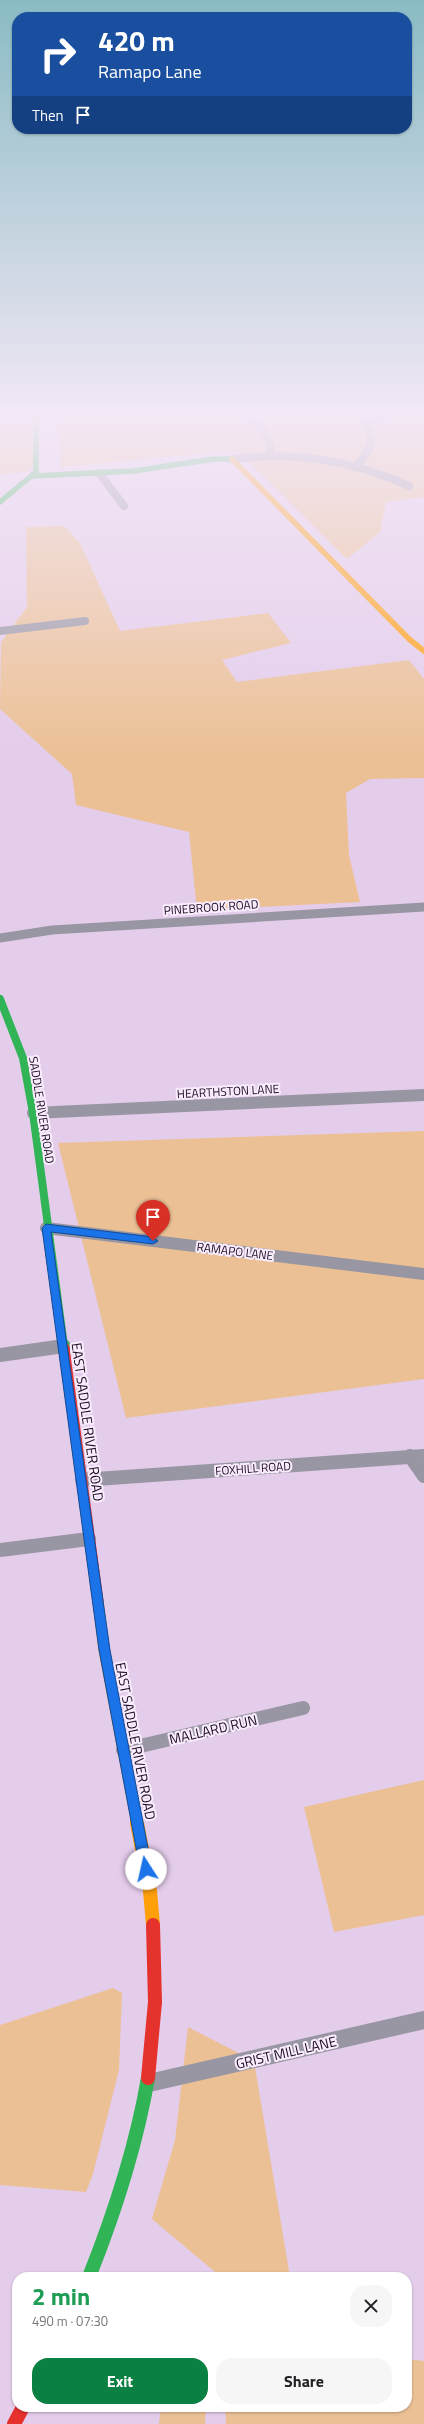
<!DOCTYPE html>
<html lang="en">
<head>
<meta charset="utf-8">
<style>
	:root { --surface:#fff; --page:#f6f6f6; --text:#202124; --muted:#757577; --accent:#0b8043 }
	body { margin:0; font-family:"Titillium Web",sans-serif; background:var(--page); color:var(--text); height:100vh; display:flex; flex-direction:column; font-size:15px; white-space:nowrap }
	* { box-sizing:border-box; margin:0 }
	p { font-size:13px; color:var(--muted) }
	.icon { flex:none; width:22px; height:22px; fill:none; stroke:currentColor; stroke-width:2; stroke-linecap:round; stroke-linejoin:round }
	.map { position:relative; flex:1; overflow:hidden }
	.panel { position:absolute; left:12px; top:2272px; width:400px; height:140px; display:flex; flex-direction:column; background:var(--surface); border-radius:16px; box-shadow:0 1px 3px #0004 }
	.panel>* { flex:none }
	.hud { position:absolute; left:12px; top:12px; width:400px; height:122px; border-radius:16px; box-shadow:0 1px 3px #0004; background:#1a4fa0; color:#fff; overflow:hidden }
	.pin { position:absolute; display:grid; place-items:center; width:34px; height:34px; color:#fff; margin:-41px -17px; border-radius:50% 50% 50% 0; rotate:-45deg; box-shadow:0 0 4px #0007 }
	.pin .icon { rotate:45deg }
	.me { position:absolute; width:44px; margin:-22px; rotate:350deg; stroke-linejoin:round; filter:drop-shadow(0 0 3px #0008) }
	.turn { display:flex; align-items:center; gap:14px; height:84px; padding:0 20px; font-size:18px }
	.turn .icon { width:52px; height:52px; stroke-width:2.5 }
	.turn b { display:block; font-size:28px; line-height:34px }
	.then { display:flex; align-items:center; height:38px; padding:0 20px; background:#0003; gap:8px; font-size:15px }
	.round { display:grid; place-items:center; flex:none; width:42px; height:42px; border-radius:16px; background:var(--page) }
	.head { display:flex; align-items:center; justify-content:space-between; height:68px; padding:0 20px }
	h1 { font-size:24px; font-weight:700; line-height:30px; color:#1e9e55 }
	.primary-button { display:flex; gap:8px; margin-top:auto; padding:8px 20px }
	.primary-button a { flex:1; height:46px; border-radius:16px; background:var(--accent); color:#fff; font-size:16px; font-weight:700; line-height:46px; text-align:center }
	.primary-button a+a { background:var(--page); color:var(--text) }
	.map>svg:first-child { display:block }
</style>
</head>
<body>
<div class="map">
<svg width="424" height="2424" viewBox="0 0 424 2424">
	<rect width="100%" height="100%" fill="#e4cceb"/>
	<g fill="#ecc095">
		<path d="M 58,417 L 424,417 L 424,497 L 386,502 L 380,532 L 347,559 L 237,450 L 61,467 Z"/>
		<path d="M 30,423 L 38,463 L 27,472 L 0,474 L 0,424 Z"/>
		<path d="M 64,526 L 80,543 L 120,631 L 268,613 L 291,643 L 222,660 L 237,682 L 409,660 L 424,679 L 424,778 L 370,779 L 346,793 L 349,855 L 360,902 L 197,910 L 189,832 L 76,805 L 72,774 L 0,709 L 1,642 L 27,607 L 26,527 Z"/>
		<path d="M 424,1131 L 424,1379 L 126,1418 L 58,1143 Z"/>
		<path d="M 424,1780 L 424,1915 L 334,1932 L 304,1807 Z"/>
		<path d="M 113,1988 L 122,1993 L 119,2070 L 93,2174 L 86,2192 L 0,2185 L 0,2025 Z"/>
		<path d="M 188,2027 L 254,2061 L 290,2277 L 221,2277 L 152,2219 L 175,2140 Z"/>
		<path d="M 407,2359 L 424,2361 L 424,2424 L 226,2424 L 225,2407 L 407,2407 Z"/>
		<path d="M 161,2407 L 206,2407 L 205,2424 L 159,2424 Z"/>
	</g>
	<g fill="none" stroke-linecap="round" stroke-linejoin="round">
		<g stroke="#9896a2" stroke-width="8">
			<path d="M 243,417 C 262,425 270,434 271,455"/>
			<path d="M 364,422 L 394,417"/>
			<path d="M 233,459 C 294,451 353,460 409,486"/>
			<path d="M 355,467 C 372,449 379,436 359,417"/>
			<path d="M 99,473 L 124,506"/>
			<path d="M 0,631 L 85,621"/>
		</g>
		<path stroke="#9896a2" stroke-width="9" d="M 0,938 L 52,930 L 424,907"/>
		<g stroke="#9896a2" stroke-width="12">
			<path d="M 33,1113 L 424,1095"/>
			<path d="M 46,1228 L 424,1274"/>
		</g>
		<g stroke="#9896a2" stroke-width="14">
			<path d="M 0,1355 L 64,1346"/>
			<path d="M 410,1456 L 424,1476"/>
			<path d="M 82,1480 L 424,1456"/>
			<path d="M 0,1550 L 89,1539"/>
			<path d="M 123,1750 L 303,1708"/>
		</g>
		<path stroke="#9896a2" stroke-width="18" d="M 149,2083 L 424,2020"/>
		<g stroke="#30b455" stroke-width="5.5">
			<path d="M 32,476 L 133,471 L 214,459 L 232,459"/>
			<path d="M 0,502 L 36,472 L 36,417"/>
		</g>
		<path stroke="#30b455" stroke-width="8" d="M 0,999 L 23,1058 L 33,1113 L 64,1346"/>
		<path stroke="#30b455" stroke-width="11" d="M 64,1345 L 64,1348"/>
		<path stroke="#30b455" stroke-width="14" d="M 89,2277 C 115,2212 136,2147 148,2078"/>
		<path stroke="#ff9f0a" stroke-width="5.5" d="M 232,459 L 409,639 L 424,651"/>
		<path stroke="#ff9f0a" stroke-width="11" d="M 98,1601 L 104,1650 L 137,1824"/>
		<path stroke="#ff9f0a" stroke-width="14" d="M 137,1823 L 150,1891 L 153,1925"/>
		<path stroke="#e5322d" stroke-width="11" d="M 64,1348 L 98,1601"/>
		<g stroke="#e5322d" stroke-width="14">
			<path d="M 148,2078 L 155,2002 L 153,1925"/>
			<path d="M 14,2424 L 23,2407"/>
		</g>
	</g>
	<linearGradient id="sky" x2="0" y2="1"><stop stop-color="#8abbc4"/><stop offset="0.55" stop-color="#f3e8f6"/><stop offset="1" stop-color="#f3e8f6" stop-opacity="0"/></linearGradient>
	<rect width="424" height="756" fill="url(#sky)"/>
	<path fill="#1a73e8" stroke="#114b97" d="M 46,1224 L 153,1237 L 158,1241 L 153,1244 L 51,1232 L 110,1650 L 152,1869 L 151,1874 L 146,1875 L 142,1874 L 140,1869 L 99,1650 L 42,1228 Z"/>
	<g text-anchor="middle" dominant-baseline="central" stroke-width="4" stroke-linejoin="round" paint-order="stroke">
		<g font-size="12" fill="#1c0d21" stroke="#faedfe">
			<text transform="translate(211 907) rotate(-4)">PINEBROOK ROAD</text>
			<text transform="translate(228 1091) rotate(-3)">HEARTHSTON LANE</text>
			<text transform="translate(42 1110) rotate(81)">SADDLE RIVER ROAD</text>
			<text transform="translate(235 1251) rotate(7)">RAMAPO LANE</text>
			<text transform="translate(253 1468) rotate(-4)">FOXHILL ROAD</text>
		</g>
		<g font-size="14" fill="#1c0d21" stroke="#faedfe">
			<text transform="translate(88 1422) rotate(82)">EAST SADDLE RIVER ROAD</text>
			<text transform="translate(213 1729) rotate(-13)">MALLARD RUN</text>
			<text transform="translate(136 1741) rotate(79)">EAST SADDLE RIVER ROAD</text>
			<text transform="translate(286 2052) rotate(-13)">GRIST MILL LANE</text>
		</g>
	</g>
</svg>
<div class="pin" style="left:153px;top:1241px;background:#d93025"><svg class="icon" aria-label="arrive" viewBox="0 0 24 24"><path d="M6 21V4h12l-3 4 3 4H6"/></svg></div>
<svg class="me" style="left:146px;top:1869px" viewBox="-20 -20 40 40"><circle r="19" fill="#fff"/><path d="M0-13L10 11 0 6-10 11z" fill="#1a73e8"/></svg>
<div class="hud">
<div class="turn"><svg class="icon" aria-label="right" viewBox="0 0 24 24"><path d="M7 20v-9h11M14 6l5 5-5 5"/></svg><div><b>420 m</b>Ramapo Lane</div></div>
<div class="then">Then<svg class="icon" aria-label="arrive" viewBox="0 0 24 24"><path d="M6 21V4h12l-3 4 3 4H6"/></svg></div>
</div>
<section class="panel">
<div class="head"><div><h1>2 min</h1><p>490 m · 07:30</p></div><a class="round"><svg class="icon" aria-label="close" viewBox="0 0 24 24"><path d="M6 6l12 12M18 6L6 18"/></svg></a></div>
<div class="primary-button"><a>Exit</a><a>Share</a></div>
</section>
</div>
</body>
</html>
